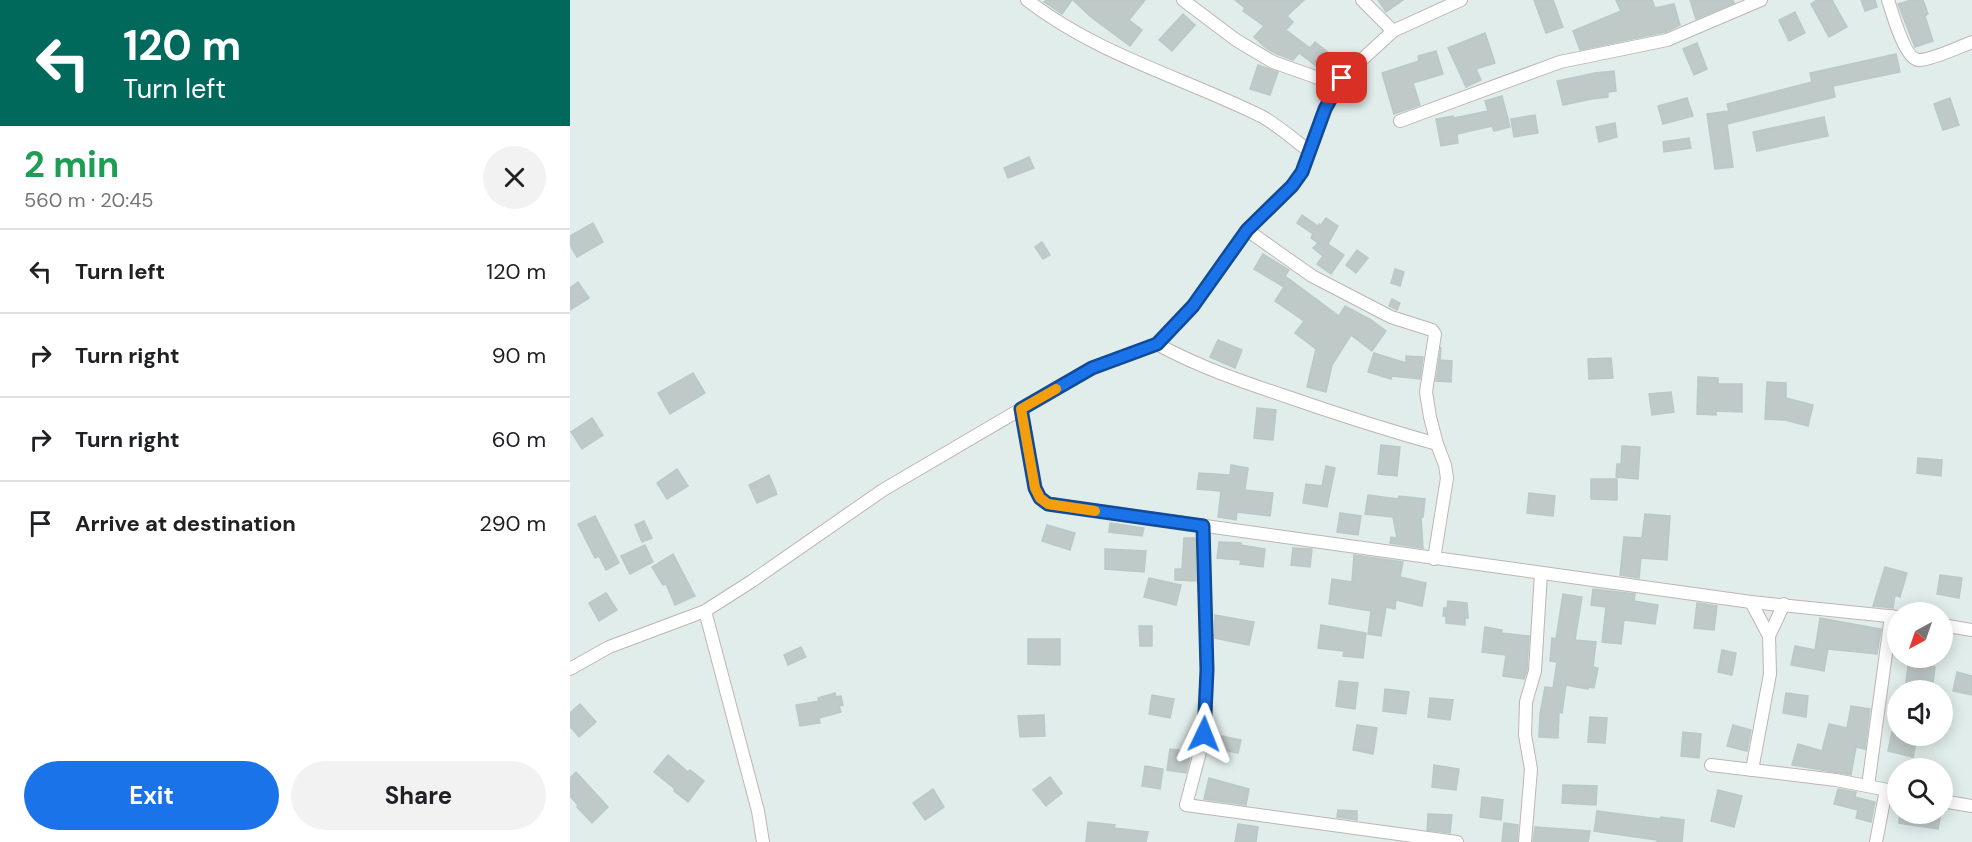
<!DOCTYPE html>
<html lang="en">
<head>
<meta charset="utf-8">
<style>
	:root { --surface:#fff; --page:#f2f2f2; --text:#202124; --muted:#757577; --line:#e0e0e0; --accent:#1a73e8 }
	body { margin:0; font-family:"DM Sans",sans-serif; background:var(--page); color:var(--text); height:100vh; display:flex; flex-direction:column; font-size:22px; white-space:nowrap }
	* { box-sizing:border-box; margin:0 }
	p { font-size:20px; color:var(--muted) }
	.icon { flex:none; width:33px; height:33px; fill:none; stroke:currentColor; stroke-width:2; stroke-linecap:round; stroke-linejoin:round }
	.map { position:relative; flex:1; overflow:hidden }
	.drawer { display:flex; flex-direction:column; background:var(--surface); width:570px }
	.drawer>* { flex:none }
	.banner { background:#00695c; color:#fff; overflow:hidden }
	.needle { width:39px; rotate:220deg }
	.buttons { position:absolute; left:1317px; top:602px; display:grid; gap:12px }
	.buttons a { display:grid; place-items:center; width:66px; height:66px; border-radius:50%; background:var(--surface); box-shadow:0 3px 15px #0003; font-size:30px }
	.pin { position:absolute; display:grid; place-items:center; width:51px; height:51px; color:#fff; margin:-26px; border-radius:12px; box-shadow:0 3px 9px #0006 }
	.me { position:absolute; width:66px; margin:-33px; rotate:2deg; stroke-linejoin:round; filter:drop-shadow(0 0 4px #0008) }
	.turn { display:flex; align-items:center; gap:21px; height:126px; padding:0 24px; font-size:27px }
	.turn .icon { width:78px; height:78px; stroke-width:2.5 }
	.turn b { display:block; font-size:42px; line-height:51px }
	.round { display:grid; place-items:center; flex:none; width:63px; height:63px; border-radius:32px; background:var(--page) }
	.overview { display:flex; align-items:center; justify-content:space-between; height:102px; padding:0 24px }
	h1 { font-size:36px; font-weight:700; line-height:45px; color:#1e9e55 }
	.cta { display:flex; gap:12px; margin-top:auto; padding:12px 24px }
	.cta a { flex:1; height:69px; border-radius:36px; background:var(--accent); color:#fff; font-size:24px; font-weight:700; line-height:69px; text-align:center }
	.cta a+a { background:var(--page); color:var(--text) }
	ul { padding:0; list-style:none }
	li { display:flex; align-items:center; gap:18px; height:84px; padding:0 24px; border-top:2px solid var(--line) }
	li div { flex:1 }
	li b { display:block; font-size:22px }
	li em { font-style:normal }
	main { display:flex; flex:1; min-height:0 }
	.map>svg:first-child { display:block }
</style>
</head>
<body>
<main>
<section class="drawer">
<div class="banner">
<div class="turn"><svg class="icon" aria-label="left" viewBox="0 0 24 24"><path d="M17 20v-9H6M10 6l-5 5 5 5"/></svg><div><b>120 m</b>Turn left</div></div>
</div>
<div class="overview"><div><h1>2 min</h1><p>560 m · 20:45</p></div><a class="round"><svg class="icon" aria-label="close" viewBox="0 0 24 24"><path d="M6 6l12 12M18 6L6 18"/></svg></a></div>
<ul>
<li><svg class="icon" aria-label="left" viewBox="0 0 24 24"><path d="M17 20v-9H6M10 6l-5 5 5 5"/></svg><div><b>Turn left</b></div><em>120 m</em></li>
<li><svg class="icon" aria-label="right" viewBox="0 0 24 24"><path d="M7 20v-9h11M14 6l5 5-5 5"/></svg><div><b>Turn right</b></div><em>90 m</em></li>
<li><svg class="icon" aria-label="right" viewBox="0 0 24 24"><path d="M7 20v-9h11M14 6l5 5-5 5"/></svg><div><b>Turn right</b></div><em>60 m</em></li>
<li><svg class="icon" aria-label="arrive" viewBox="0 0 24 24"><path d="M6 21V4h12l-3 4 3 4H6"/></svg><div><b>Arrive at destination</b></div><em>290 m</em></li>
</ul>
<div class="cta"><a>Exit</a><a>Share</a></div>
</section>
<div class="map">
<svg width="1402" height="842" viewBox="0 0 1402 842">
	<rect width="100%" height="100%" fill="#e0edeb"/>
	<g fill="#bfc9c8" stroke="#b9c9c7" stroke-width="1.5">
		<path d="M 476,0 L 502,0 L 492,14 L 474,2 Z"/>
		<path d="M 503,0 L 575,0 L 559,20 L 572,30 L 560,46 L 521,17 Z"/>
		<path d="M 665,0 L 734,0 L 717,16 L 723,22 L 716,30 L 740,48 L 745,42 L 764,57 L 753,71 L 729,53 L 723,60 L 707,54 L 696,48 L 684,37 L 694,26 L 673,11 L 675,8 Z"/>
		<path d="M 808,0 L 833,0 L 816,12 Z"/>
		<path d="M 964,0 L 983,0 L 993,27 L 976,33 Z"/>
		<path d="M 1046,0 L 1082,0 L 1085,8 L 1104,4 L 1110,25 L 1095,32 L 1010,50 L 1003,31 L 1051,11 Z"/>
		<path d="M 1120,0 L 1163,0 L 1164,3 L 1126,19 Z"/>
		<path d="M 1247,0 L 1262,0 L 1277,27 L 1259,37 L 1241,4 Z"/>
		<path d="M 1291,0 L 1305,0 L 1307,7 L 1295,11 Z"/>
		<path d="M 1341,0 L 1353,0 L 1358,14 L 1355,16 L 1363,41 L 1345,47 L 1328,4 Z"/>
		<path d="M 1225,12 L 1235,33 L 1219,41 L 1209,20 Z"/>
		<path d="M 613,14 L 625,25 L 602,51 L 589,40 Z"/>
		<path d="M 915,33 L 925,63 L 906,69 L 911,80 L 896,87 L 878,48 Z"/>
		<path d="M 1127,43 L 1137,69 L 1124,75 L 1113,49 Z"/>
		<path d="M 866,51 L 873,74 L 843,83 L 850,105 L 824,114 L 812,73 L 849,61 L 848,56 Z"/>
		<path d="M 1326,54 L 1330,72 L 1263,86 L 1265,97 L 1157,124 L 1163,167 L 1145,169 L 1137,114 L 1159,111 L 1157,104 L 1242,82 L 1240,73 Z"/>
		<path d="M 688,65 L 708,72 L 700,95 L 680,89 Z"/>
		<path d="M 1044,71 L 1046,91 L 1038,92 L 1038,97 L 1021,99 L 993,105 L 987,81 L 1025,73 Z"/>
		<path d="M 932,96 L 940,127 L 924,131 L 922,126 L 887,134 L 888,143 L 871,146 L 866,119 L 883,116 L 884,118 L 918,111 L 915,101 Z"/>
		<path d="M 1117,98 L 1123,116 L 1093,124 L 1088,106 Z"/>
		<path d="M 1380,98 L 1389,125 L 1373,130 L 1364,104 Z"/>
		<path d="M 965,115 L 968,133 L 944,137 L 941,119 Z"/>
		<path d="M 1254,117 L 1258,136 L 1187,151 L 1183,132 Z"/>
		<path d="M 1045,123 L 1047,137 L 1029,142 L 1026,127 Z"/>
		<path d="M 1119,138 L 1121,148 L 1094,152 L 1093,142 Z"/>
		<path d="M 459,157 L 464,168 L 438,178 L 434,168 Z"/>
		<path d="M 732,215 L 748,226 L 749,224 L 751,225 L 756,218 L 768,226 L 758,244 L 774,255 L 761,274 L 747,264 L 753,256 L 743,248 L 748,243 L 741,238 L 743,234 L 727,223 Z"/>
		<path d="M 23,223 L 33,242 L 7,257 L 0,245 L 0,236 Z"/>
		<path d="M 472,242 L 480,255 L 473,259 L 465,247 Z"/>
		<path d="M 787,250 L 798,258 L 786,273 L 776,265 Z"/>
		<path d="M 693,254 L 719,270 L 715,276 L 769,316 L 775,306 L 801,320 L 816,331 L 802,351 L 781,335 L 762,365 L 756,392 L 737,387 L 746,349 L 725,333 L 734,321 L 705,301 L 714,287 L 684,269 Z"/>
		<path d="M 825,269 L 834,272 L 830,286 L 821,283 Z"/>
		<path d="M 8,282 L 19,298 L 0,310 L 0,288 Z"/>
		<path d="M 822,299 L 830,303 L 827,310 L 819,306 Z"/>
		<path d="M 648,340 L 672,350 L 665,368 L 640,357 Z"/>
		<path d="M 871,347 L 870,360 L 882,361 L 881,382 L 866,381 Z"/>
		<path d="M 804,353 L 836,363 L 836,356 L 853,357 L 850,379 L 822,376 L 821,379 L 798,372 Z"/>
		<path d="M 1041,358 L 1043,378 L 1019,379 L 1018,359 Z"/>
		<path d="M 123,373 L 135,393 L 100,414 L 88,393 Z"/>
		<path d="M 1128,377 L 1148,378 L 1148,384 L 1172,384 L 1172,412 L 1146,411 L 1146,415 L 1127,414 Z"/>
		<path d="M 1197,382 L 1216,383 L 1216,398 L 1243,405 L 1238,426 L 1215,420 L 1195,419 Z"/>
		<path d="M 1101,392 L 1104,412 L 1082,415 L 1079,394 Z"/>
		<path d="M 687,408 L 706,410 L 703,440 L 684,438 Z"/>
		<path d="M 22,418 L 33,435 L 12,449 L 1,432 Z"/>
		<path d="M 811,445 L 830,447 L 827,476 L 808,474 Z"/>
		<path d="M 1052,446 L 1070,447 L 1068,479 L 1046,477 L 1047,464 L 1051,464 Z"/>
		<path d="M 1348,458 L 1372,460 L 1371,476 L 1347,473 Z"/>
		<path d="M 661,465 L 678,468 L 675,490 L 703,493 L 700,516 L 667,512 L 666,520 L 648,517 L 651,491 L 627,489 L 629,473 L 660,475 Z"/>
		<path d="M 756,466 L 765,468 L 757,507 L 733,503 L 736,484 L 752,486 Z"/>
		<path d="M 107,469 L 118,486 L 97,499 L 87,483 Z"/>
		<path d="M 199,475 L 207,494 L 187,503 L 179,485 Z"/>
		<path d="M 1021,479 L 1047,479 L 1047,500 L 1021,499 Z"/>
		<path d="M 959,493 L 985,496 L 983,516 L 957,513 Z"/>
		<path d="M 798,495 L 828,499 L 829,496 L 855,499 L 853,517 L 851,517 L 853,548 L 820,543 L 821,537 L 827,538 L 823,517 L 795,514 Z"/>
		<path d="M 770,513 L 791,516 L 788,535 L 767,532 Z"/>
		<path d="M 1075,514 L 1100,516 L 1097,560 L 1071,558 L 1069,578 L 1050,575 L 1054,537 L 1072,538 Z"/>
		<path d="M 25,516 L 49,563 L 36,570 L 29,556 L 25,558 L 8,524 Z"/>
		<path d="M 74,521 L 82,538 L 72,542 L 65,525 Z"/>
		<path d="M 540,523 L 574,528 L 572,536 L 539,532 Z"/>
		<path d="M 477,525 L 505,533 L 500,550 L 472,541 Z"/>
		<path d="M 614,538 L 625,538 L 626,581 L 605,580 L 605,569 L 612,569 Z"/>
		<path d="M 649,542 L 671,543 L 671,545 L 695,549 L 693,567 L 670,564 L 671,560 L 647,558 Z"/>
		<path d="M 75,545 L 83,562 L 60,574 L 51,556 Z"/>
		<path d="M 723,548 L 742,549 L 740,567 L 721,565 Z"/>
		<path d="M 535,549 L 576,551 L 574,572 L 535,569 Z"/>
		<path d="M 103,554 L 125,596 L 105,605 L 96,584 L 93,585 L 82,567 Z"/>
		<path d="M 784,555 L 833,562 L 830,577 L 856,583 L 852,606 L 826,600 L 825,609 L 816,607 L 811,636 L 798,634 L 801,611 L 759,604 L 762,579 L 782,582 Z"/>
		<path d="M 1315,567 L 1337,573 L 1330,597 L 1325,595 L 1323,608 L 1303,606 Z"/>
		<path d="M 1370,575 L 1392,578 L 1389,598 L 1367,594 Z"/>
		<path d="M 579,578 L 611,585 L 606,605 L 574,597 Z"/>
		<path d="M 1023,589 L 1065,594 L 1064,601 L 1088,605 L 1085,624 L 1054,620 L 1051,644 L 1032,642 L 1036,607 L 1021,605 Z"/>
		<path d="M 36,593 L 47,610 L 29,621 L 19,603 Z"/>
		<path d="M 993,594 L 1012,597 L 1005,640 L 1026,642 L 1023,667 L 1028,668 L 1024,688 L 1018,687 L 1018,689 L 996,685 L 992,713 L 989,712 L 988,738 L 969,737 L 970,714 L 975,687 L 983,688 L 987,662 L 980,661 L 982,638 L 986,639 Z"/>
		<path d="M 878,601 L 897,603 L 898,618 L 895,618 L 895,625 L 876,623 L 876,616 L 873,616 L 874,608 L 877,608 Z"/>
		<path d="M 1127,603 L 1147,606 L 1144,630 L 1124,628 Z"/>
		<path d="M 645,615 L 684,622 L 679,645 L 644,638 Z"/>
		<path d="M 1250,618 L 1311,629 L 1307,654 L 1258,649 L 1254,671 L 1221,665 L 1225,646 L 1245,650 Z"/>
		<path d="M 751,625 L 796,633 L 793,658 L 773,656 L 774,651 L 748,648 Z"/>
		<path d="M 569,626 L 582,626 L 582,646 L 570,646 Z"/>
		<path d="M 915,627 L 932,630 L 931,633 L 959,636 L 957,670 L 954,679 L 933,676 L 936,655 L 912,652 Z"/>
		<path d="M 458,639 L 490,639 L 490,665 L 458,664 Z"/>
		<path d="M 231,647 L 236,657 L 218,665 L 214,655 Z"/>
		<path d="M 1152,650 L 1166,653 L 1162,675 L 1148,672 Z"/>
		<path d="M 1339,657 L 1358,657 L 1357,665 L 1365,667 L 1362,690 L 1348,690 L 1350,684 L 1336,682 Z"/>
		<path d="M 1387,672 L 1402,676 L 1402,695 L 1383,691 Z"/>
		<path d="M 769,681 L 788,683 L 785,709 L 766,706 Z"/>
		<path d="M 815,689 L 839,692 L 836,714 L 813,711 Z"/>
		<path d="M 265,693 L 266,697 L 271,696 L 273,705 L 269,706 L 271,712 L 249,718 L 250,723 L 230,726 L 226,705 L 249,701 L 248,698 Z"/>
		<path d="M 1216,693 L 1238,696 L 1236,717 L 1213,713 Z"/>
		<path d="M 582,695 L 604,699 L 600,718 L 579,714 Z"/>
		<path d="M 860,698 L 883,700 L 880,720 L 858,717 Z"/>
		<path d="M 10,704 L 26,722 L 9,737 L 0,726 L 0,713 Z"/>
		<path d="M 1281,706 L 1300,709 L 1295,749 L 1286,747 L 1281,775 L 1222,765 L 1228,744 L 1252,751 L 1259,724 L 1277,728 Z"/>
		<path d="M 474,715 L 475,736 L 450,737 L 448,716 Z"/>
		<path d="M 1020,717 L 1037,718 L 1035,743 L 1018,742 Z"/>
		<path d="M 787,725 L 807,728 L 803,754 L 783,750 Z"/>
		<path d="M 1163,725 L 1181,730 L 1177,751 L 1157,746 Z"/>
		<path d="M 1113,732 L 1131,734 L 1129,758 L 1111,756 Z"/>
		<path d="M 1322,732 L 1328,735 L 1347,738 L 1343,757 L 1318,751 Z"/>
		<path d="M 652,736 L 671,740 L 668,753 L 649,749 Z"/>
		<path d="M 600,749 L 621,752 L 616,773 L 597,770 Z"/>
		<path d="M 98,755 L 118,772 L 120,770 L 134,781 L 118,802 L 104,791 L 105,789 L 84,772 Z"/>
		<path d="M 864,765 L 889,769 L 886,790 L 862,787 Z"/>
		<path d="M 575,766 L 593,769 L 590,789 L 572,786 Z"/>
		<path d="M 6,772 L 38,807 L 22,823 L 7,807 L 8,805 L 0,796 L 0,778 Z"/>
		<path d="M 480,777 L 492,793 L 476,806 L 463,790 Z"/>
		<path d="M 639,778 L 679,789 L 676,805 L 634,799 Z"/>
		<path d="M 993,785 L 1027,786 L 1026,805 L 992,803 Z"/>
		<path d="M 363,789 L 374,807 L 355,820 L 343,803 Z"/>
		<path d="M 1268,789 L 1286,792 L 1285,797 L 1305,802 L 1301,822 L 1286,818 L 1288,810 L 1264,804 Z"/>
		<path d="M 1148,790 L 1172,796 L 1164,827 L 1141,821 Z"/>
		<path d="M 912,797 L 933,800 L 931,820 L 910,817 Z"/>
		<path d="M 768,810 L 787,811 L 787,820 L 767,817 Z"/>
		<path d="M 1027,811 L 1090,819 L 1091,817 L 1114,820 L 1112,842 L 1087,842 L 1087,840 L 1024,831 Z"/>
		<path d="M 1330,813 L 1371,813 L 1368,829 L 1329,823 Z"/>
		<path d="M 858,814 L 882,815 L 880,833 L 857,830 Z"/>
		<path d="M 518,822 L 545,825 L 544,828 L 578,832 L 576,842 L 516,842 Z"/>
		<path d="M 934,823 L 948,825 L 947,842 L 932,842 Z"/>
		<path d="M 668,824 L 688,827 L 686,842 L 665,842 Z"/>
		<path d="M 965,827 L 1020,831 L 1018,842 L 963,842 Z"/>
	</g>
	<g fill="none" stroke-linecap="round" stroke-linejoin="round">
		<g stroke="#bfb4b3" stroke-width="14">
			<g id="street">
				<path d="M 457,0 C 528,55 612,77 691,116 C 708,125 724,140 739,151"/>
				<path d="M 613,0 L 666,40 L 703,62 L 768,85"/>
				<path d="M 792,0 L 823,31"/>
				<path d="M 1318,0 C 1322,12 1335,60 1349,60 C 1362,60 1389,47 1402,42"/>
				<path d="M 830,121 L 990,62 L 1097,40 L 1191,0"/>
				<path d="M 677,230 L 742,276 L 821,317 L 862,330 L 865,334 L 856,392 L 860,417 L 867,444 L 875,465 L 877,478 L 864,559"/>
				<path d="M 587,344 C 629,367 673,382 718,397 C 767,414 817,430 867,444"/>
				<path d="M 451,409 L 465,488 L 470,498 L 478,504 L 1181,602 L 1328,617"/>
				<path d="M 633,526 L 637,670 L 635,733 L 616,805 L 887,842"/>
				<path d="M 1181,602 L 1199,636 L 1200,674 L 1182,770"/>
				<path d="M 135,611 L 188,811 L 193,842"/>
				<path d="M 1372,625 L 1402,630"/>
				<path d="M 1199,636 L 1214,604"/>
				<path d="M 0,669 L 39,647 L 135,611 L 182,581 L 313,490 L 521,368 L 587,344 L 623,306 L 677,230 L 722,186 L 732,172 L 755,109 L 772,78 L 823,31 L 891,0"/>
				<path d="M 1141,765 L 1266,780 L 1328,792"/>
				<path d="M 1298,786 L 1321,616"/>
				<path d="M 1372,801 L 1402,806"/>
				<path d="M 955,842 L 961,769 L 955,735 L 956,702 L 965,671 L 971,573"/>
				<path d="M 1306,842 L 1316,790"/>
			</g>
		</g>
		<use href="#street" stroke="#fff" stroke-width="12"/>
	</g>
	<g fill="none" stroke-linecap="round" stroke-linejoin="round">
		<g stroke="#114b97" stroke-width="15">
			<path id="route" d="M 634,734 L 637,670 L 633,526 L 478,504 L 470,498 L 465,488 L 451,409 L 522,368 L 587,344 L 623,306 L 677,230 L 722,186 L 732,172 L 755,109 L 772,78"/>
		</g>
		<use href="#route" stroke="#1a73e8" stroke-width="10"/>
		<path stroke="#f59e0b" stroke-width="10" d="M 486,389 L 451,409 L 465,488 L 470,498 L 478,504 L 525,511"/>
	</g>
</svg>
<div class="buttons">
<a><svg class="needle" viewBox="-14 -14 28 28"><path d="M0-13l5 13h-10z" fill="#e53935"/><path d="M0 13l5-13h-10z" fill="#757577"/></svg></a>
<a><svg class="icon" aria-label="sound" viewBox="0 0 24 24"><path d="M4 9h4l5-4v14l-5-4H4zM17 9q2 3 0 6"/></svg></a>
<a><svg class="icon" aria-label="search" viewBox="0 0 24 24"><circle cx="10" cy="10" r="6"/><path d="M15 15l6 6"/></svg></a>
</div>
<div class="pin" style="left:772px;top:78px;background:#d93025"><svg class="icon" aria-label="arrive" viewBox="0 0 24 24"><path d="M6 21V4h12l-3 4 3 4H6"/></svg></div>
<svg class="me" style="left:634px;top:734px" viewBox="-20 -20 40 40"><path d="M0-17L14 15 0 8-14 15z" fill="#1a73e8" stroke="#fff" stroke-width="4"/></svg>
</div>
</main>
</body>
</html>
